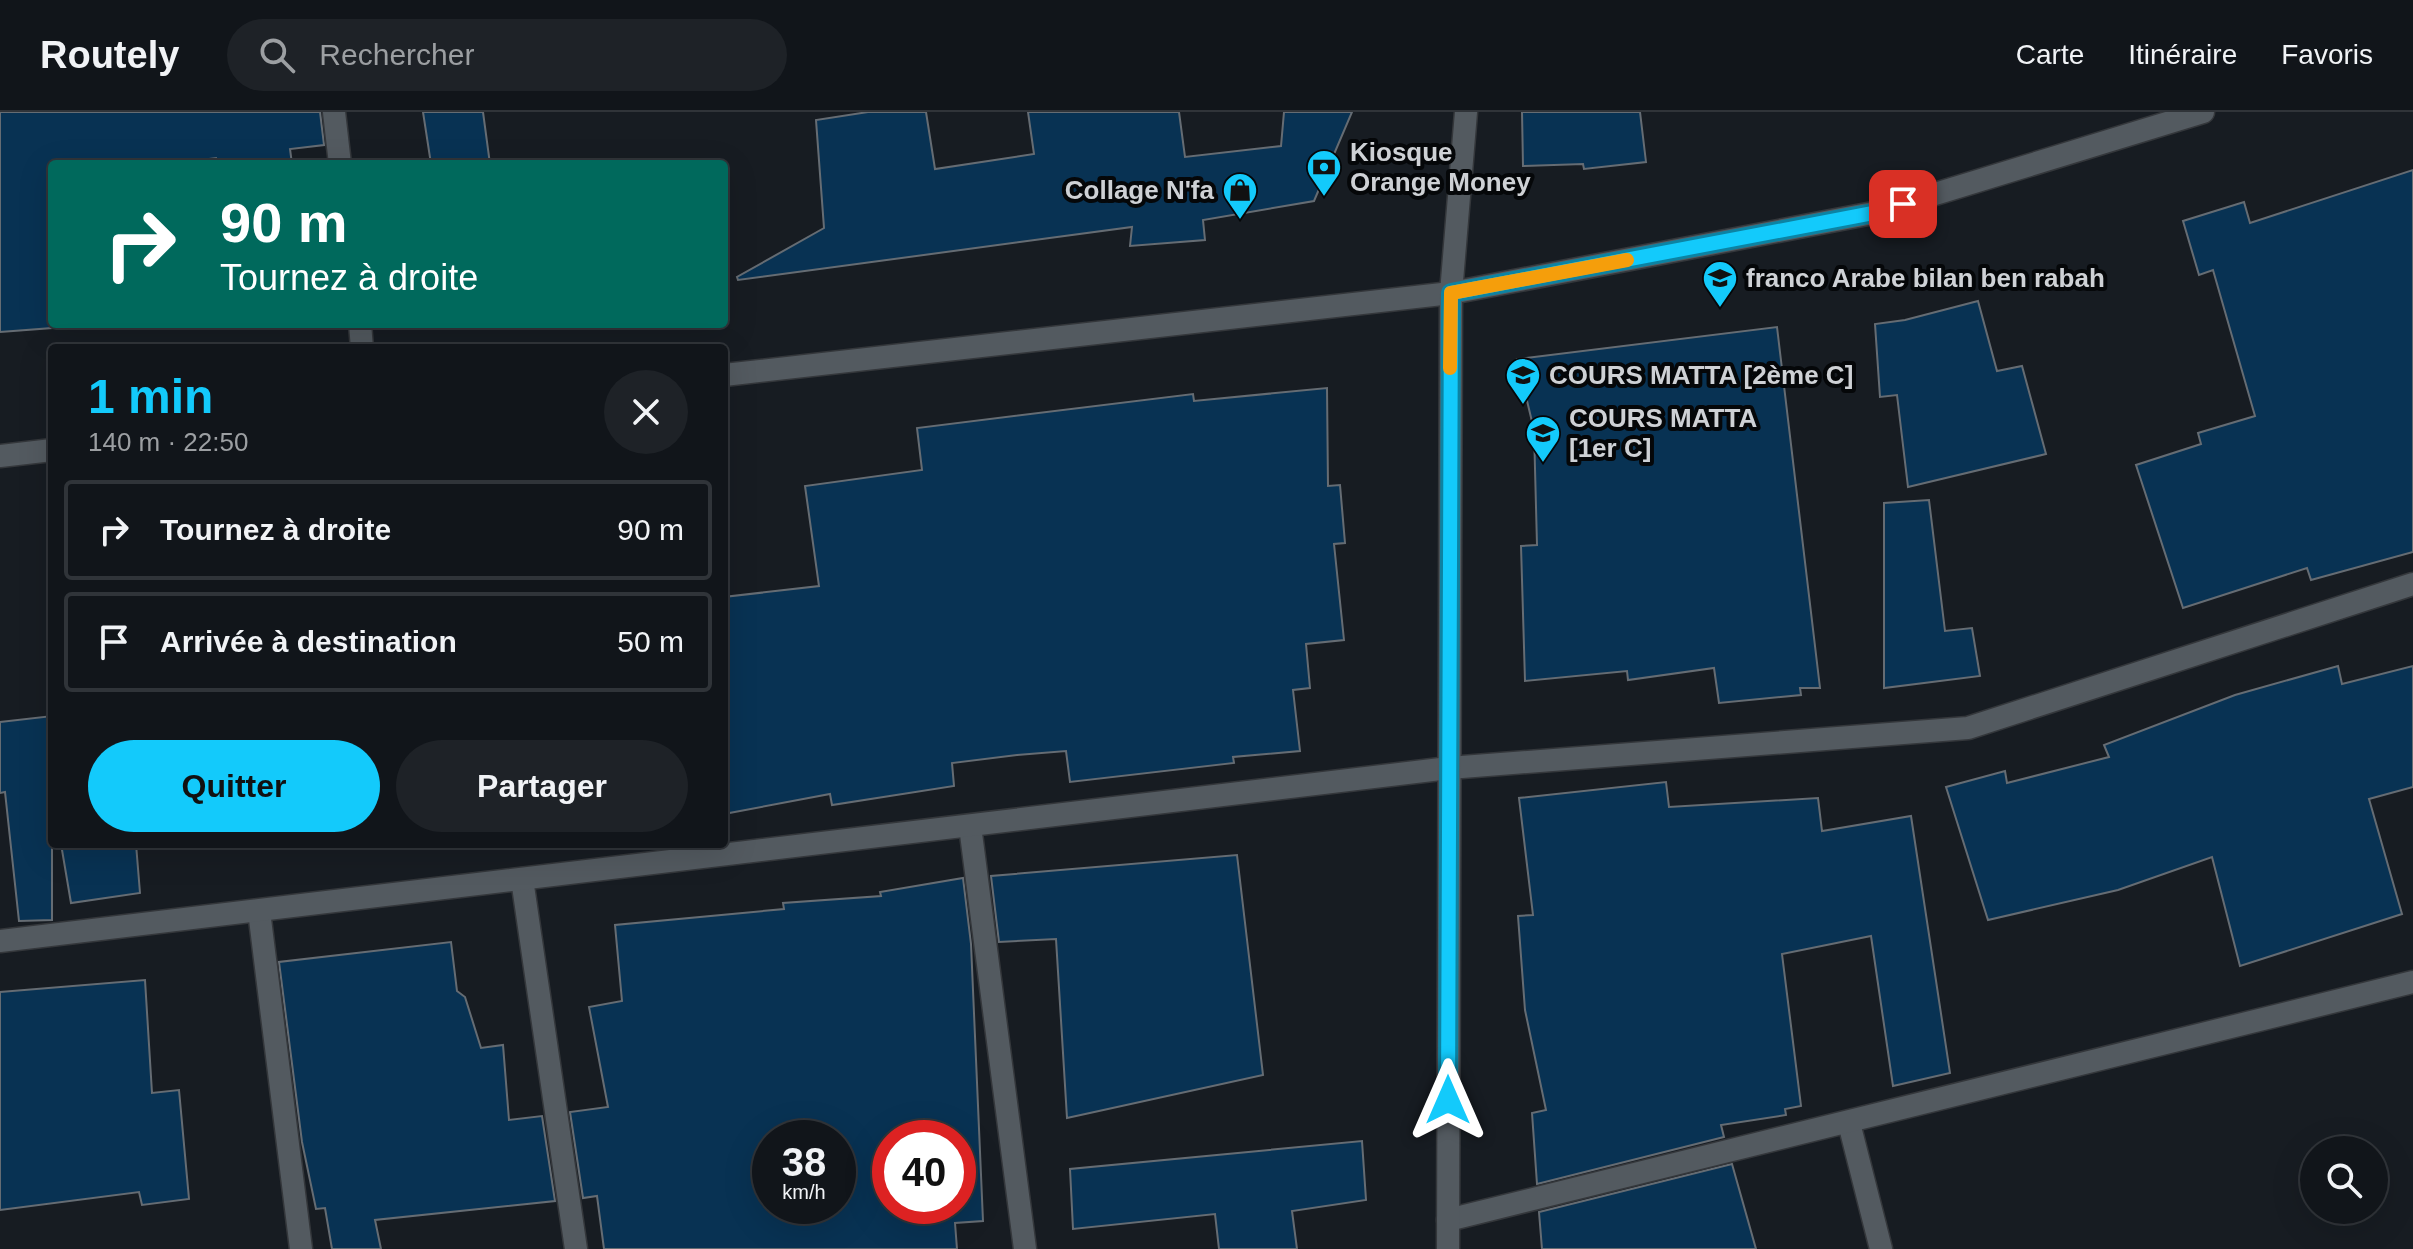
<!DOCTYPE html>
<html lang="fr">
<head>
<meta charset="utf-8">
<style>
	:root { --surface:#11151a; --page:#1e2227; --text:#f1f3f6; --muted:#9c9fa2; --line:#303439; --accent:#13cafb }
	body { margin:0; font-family:Arial,sans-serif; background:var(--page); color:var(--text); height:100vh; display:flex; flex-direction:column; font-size:30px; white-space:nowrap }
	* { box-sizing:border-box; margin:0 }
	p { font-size:26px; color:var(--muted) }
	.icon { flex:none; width:44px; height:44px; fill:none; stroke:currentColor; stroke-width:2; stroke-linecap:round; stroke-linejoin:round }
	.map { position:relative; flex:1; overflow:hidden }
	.details { position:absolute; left:48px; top:232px; width:680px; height:504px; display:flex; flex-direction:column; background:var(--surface); border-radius:8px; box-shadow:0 8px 32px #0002,0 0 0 2px var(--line) }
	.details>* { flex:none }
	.top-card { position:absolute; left:48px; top:48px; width:680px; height:168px; border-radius:8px; box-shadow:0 8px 32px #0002,0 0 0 2px var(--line); background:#00695c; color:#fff; overflow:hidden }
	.buttons { position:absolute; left:2300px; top:1024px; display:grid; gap:16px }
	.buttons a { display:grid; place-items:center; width:88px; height:88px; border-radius:50%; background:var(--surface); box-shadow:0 8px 32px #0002,0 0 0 2px var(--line); font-size:40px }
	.speed { position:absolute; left:752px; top:1008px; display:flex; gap:16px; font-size:40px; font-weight:700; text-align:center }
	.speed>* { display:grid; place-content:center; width:104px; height:104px; border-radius:50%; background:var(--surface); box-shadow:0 8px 32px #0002,0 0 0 2px var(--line); line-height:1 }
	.speed small { font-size:20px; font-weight:400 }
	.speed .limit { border:12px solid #d22; background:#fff; color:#111 }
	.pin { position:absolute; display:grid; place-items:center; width:68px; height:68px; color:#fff; margin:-34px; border-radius:16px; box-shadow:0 4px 12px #0006 }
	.me { position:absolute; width:88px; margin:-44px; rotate:0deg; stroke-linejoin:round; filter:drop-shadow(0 0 6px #0008) }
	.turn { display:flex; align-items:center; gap:28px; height:168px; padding:0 40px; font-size:36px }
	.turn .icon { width:104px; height:104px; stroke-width:2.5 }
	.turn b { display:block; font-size:56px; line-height:68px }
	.round { display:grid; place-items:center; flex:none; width:84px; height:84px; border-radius:42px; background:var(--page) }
	.summary { display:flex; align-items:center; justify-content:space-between; height:136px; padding:0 40px }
	h1 { font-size:48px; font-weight:800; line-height:60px; color:var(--accent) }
	.action { display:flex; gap:16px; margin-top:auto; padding:16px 40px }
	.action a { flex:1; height:92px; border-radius:48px; background:var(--accent); color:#111; font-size:32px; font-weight:800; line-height:92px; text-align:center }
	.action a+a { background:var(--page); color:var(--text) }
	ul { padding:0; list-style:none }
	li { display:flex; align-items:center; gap:24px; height:100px; margin:0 16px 12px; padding:0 24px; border:4px solid var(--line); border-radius:8px }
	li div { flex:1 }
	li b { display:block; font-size:30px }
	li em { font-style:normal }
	header { display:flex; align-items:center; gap:48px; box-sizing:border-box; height:112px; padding:0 40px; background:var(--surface); border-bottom:2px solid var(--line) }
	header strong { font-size:38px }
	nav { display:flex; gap:44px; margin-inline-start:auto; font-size:28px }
	.search { width:560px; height:72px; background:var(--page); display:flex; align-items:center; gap:20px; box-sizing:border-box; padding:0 28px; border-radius:44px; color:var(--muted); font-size:30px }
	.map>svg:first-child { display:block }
</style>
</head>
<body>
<header>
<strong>Routely</strong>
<div class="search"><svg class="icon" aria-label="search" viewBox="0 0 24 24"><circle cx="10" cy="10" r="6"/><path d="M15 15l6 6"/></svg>Rechercher</div>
<nav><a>Carte</a><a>Itinéraire</a><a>Favoris</a></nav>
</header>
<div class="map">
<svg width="2413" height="1137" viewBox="0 0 2413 1137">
	<rect width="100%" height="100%" fill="#171c22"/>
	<g fill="#083253" stroke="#656c73" stroke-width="2" fill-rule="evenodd">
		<path d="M 0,0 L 320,0 L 324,33 L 290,37 L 292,52 L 217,52 L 216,46 L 169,52 L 52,52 L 52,216 L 0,220 Z"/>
		<path d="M 423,0 L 483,0 L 490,52 L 431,52 Z"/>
		<path d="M 868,0 L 926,0 L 935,57 L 1034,42 L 1028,0 L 1179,0 L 1185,45 L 1281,34 L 1284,0 L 1352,0 L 1314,89 L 1203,108 L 1205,128 L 1130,134 L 1132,115 L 738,168 L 737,165 L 824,116 L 816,8 Z"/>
		<path d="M 1522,0 L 1640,0 L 1646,50 L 1584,57 L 1583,52 L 1523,54 Z"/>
		<path d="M 2413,58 L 2413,440 L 2311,468 L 2307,456 L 2183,496 L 2136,353 L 2201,332 L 2198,321 L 2255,304 L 2213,158 L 2199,163 L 2183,109 L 2244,90 L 2250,111 Z"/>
		<path d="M 1978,189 L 1997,259 L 2022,254 L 2046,342 L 1908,375 L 1897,283 L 1880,285 L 1875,212 L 1905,208 Z"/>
		<path d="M 1777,215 L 1820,576 L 1800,576 L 1801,583 L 1719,591 L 1714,556 L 1628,568 L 1627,559 L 1525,569 L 1521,434 L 1537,433 L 1534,318 L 1517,247 Z"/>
		<path d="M 1327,276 L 1328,374 L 1340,373 L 1345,431 L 1334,432 L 1344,528 L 1306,532 L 1310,576 L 1293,578 L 1300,639 L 1233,645 L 1234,651 L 1070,670 L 1066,639 L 1017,643 L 952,651 L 954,674 L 832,693 L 830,682 L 724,702 L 724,485 L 819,474 L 805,374 L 922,358 L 917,316 L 1193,282 L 1194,289 Z"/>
		<path d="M 1929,388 L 1945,519 L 1972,516 L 1980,564 L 1884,576 L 1884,391 Z"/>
		<path d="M 2338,554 L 2342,572 L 2413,554 L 2413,675 L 2369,687 L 2402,802 L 2240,854 L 2212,745 L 2118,778 L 1988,808 L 1946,675 L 2005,659 L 2007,671 L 2109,645 L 2104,633 L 2235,583 Z"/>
		<path d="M 52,604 L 52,808 L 19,809 L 5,680 L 0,681 L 0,610 Z"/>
		<path d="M 1666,670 L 1669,695 L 1818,686 L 1822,719 L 1911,704 L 1950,961 L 1893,974 L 1871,824 L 1782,842 L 1801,994 L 1785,997 L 1786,1003 L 1721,1013 L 1724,1025 L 1537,1072 L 1532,1001 L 1546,998 L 1525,898 L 1518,804 L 1533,803 L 1519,686 Z"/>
		<path d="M 61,732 L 136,732 L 140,781 L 71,791 Z"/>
		<path d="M 1237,743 L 1263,963 L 1067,1006 L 1056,827 L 999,830 L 991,764 Z"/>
		<path d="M 963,766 L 971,832 L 983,1109 L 955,1111 L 957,1137 L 604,1137 L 597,1084 L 583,1086 L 570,1000 L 608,995 L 589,895 L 622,889 L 615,813 L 784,797 L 783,791 L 881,784 L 880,780 ZM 770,1026 L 838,1026 L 838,1094 L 770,1094 ZM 890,1026 L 958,1026 L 958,1094 L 890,1094 Z"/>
		<path d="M 451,830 L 457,879 L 465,885 L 481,936 L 503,933 L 509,1008 L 542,1004 L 555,1089 L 375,1108 L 381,1137 L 332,1137 L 325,1096 L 316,1097 L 302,1030 L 279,850 Z"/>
		<path d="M 145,868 L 152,981 L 179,978 L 189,1087 L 142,1093 L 139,1080 L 0,1098 L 0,880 Z"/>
		<path d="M 1362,1029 L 1366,1088 L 1292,1099 L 1297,1137 L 1219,1137 L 1215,1102 L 1073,1117 L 1070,1057 Z"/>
		<path d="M 1732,1052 L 1756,1137 L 1542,1137 L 1539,1100 Z"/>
	</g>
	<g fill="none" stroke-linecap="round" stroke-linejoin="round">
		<g stroke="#34373b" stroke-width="25">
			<g id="minor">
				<path d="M 334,0 L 340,52"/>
				<path d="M 360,212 L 362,236"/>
				<path d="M 724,263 L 1451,181 L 1873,101 L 2203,0"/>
				<path d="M 0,344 L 52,338"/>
				<path d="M 970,714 L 1025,1137"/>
				<path d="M 522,767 L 576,1137"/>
				<path d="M 259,799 L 301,1137"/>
				<path d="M 0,829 L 1449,656 L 1968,616 L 2413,472"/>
				<path d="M 1849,1011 L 1881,1137"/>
				<path d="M 1448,1108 L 2413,870"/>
			</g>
		</g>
		<g stroke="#34373b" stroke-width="25">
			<path id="tertiary" d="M 1448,1137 L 1451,181 L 1466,0"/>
		</g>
		<use href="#minor" stroke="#535a60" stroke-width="22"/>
		<use href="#tertiary" stroke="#535a60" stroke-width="22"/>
	</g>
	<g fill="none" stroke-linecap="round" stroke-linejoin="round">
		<g stroke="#0c83a3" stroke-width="20">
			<path id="route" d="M 1448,988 L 1451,181 L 1873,101 L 1903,92"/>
		</g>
		<use href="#route" stroke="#13cafb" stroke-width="14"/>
		<path stroke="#f59e0b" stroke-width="14" d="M 1450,256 L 1451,181 L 1627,148"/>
	</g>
	<defs>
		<g id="bank-pin" transform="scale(1.8)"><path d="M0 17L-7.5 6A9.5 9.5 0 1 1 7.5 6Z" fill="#13cafb" stroke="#050709"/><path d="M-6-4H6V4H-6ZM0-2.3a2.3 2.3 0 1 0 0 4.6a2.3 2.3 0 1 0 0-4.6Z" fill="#111"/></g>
		<g id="shop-pin" transform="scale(1.8)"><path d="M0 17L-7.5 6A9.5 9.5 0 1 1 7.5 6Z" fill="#13cafb" stroke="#050709"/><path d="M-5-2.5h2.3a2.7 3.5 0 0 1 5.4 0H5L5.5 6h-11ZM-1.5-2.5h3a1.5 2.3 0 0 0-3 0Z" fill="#111"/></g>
		<g id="school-pin" transform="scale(1.8)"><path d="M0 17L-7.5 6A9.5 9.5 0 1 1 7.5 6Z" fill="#13cafb" stroke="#050709"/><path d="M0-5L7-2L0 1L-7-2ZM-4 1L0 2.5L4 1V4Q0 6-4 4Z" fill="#111"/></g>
	</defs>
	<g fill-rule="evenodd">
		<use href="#bank-pin" x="1324" y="55"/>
		<use href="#shop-pin" x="1240" y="78"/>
		<use href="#school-pin" x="1720" y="166"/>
		<use href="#school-pin" x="1523" y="263"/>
		<use href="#school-pin" x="1543" y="321"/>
	</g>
	<g text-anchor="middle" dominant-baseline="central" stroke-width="8" stroke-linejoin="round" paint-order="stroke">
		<g font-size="26" font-weight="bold" fill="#ced1d5" stroke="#050709" text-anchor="start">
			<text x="1350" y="40">Kiosque<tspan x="1350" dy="30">Orange Money</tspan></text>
			<text x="1214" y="78" text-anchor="end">Collage N'fa</text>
			<text x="1746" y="166">franco Arabe bilan ben rabah</text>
			<text x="1549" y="263">COURS MATTA [2ème C]</text>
			<text x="1569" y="306">COURS MATTA<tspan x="1569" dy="30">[1er C]</tspan></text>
		</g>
	</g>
</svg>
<div class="buttons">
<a><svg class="icon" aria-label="search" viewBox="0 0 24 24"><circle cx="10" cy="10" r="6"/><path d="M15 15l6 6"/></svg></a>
</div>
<div class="speed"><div>38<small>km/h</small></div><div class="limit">40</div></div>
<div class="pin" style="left:1903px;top:92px;background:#d93025"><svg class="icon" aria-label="arrive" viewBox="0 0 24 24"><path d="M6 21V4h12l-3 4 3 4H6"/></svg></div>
<svg class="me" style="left:1448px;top:988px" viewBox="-20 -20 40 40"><path d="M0-17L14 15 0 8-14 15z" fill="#13cafb" stroke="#fff" stroke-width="4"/></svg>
<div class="top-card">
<div class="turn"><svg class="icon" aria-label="right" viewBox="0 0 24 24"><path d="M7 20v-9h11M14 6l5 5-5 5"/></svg><div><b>90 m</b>Tournez à droite</div></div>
</div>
<section class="details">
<div class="summary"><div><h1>1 min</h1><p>140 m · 22:50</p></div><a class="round"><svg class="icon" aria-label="close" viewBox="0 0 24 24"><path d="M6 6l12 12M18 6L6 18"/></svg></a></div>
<ul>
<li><svg class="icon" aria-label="right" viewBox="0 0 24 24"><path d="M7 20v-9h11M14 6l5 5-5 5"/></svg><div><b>Tournez à droite</b></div><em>90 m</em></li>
<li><svg class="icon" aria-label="arrive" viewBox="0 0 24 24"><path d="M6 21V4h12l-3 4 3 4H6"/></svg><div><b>Arrivée à destination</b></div><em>50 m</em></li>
</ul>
<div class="action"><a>Quitter</a><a>Partager</a></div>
</section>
</div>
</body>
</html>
